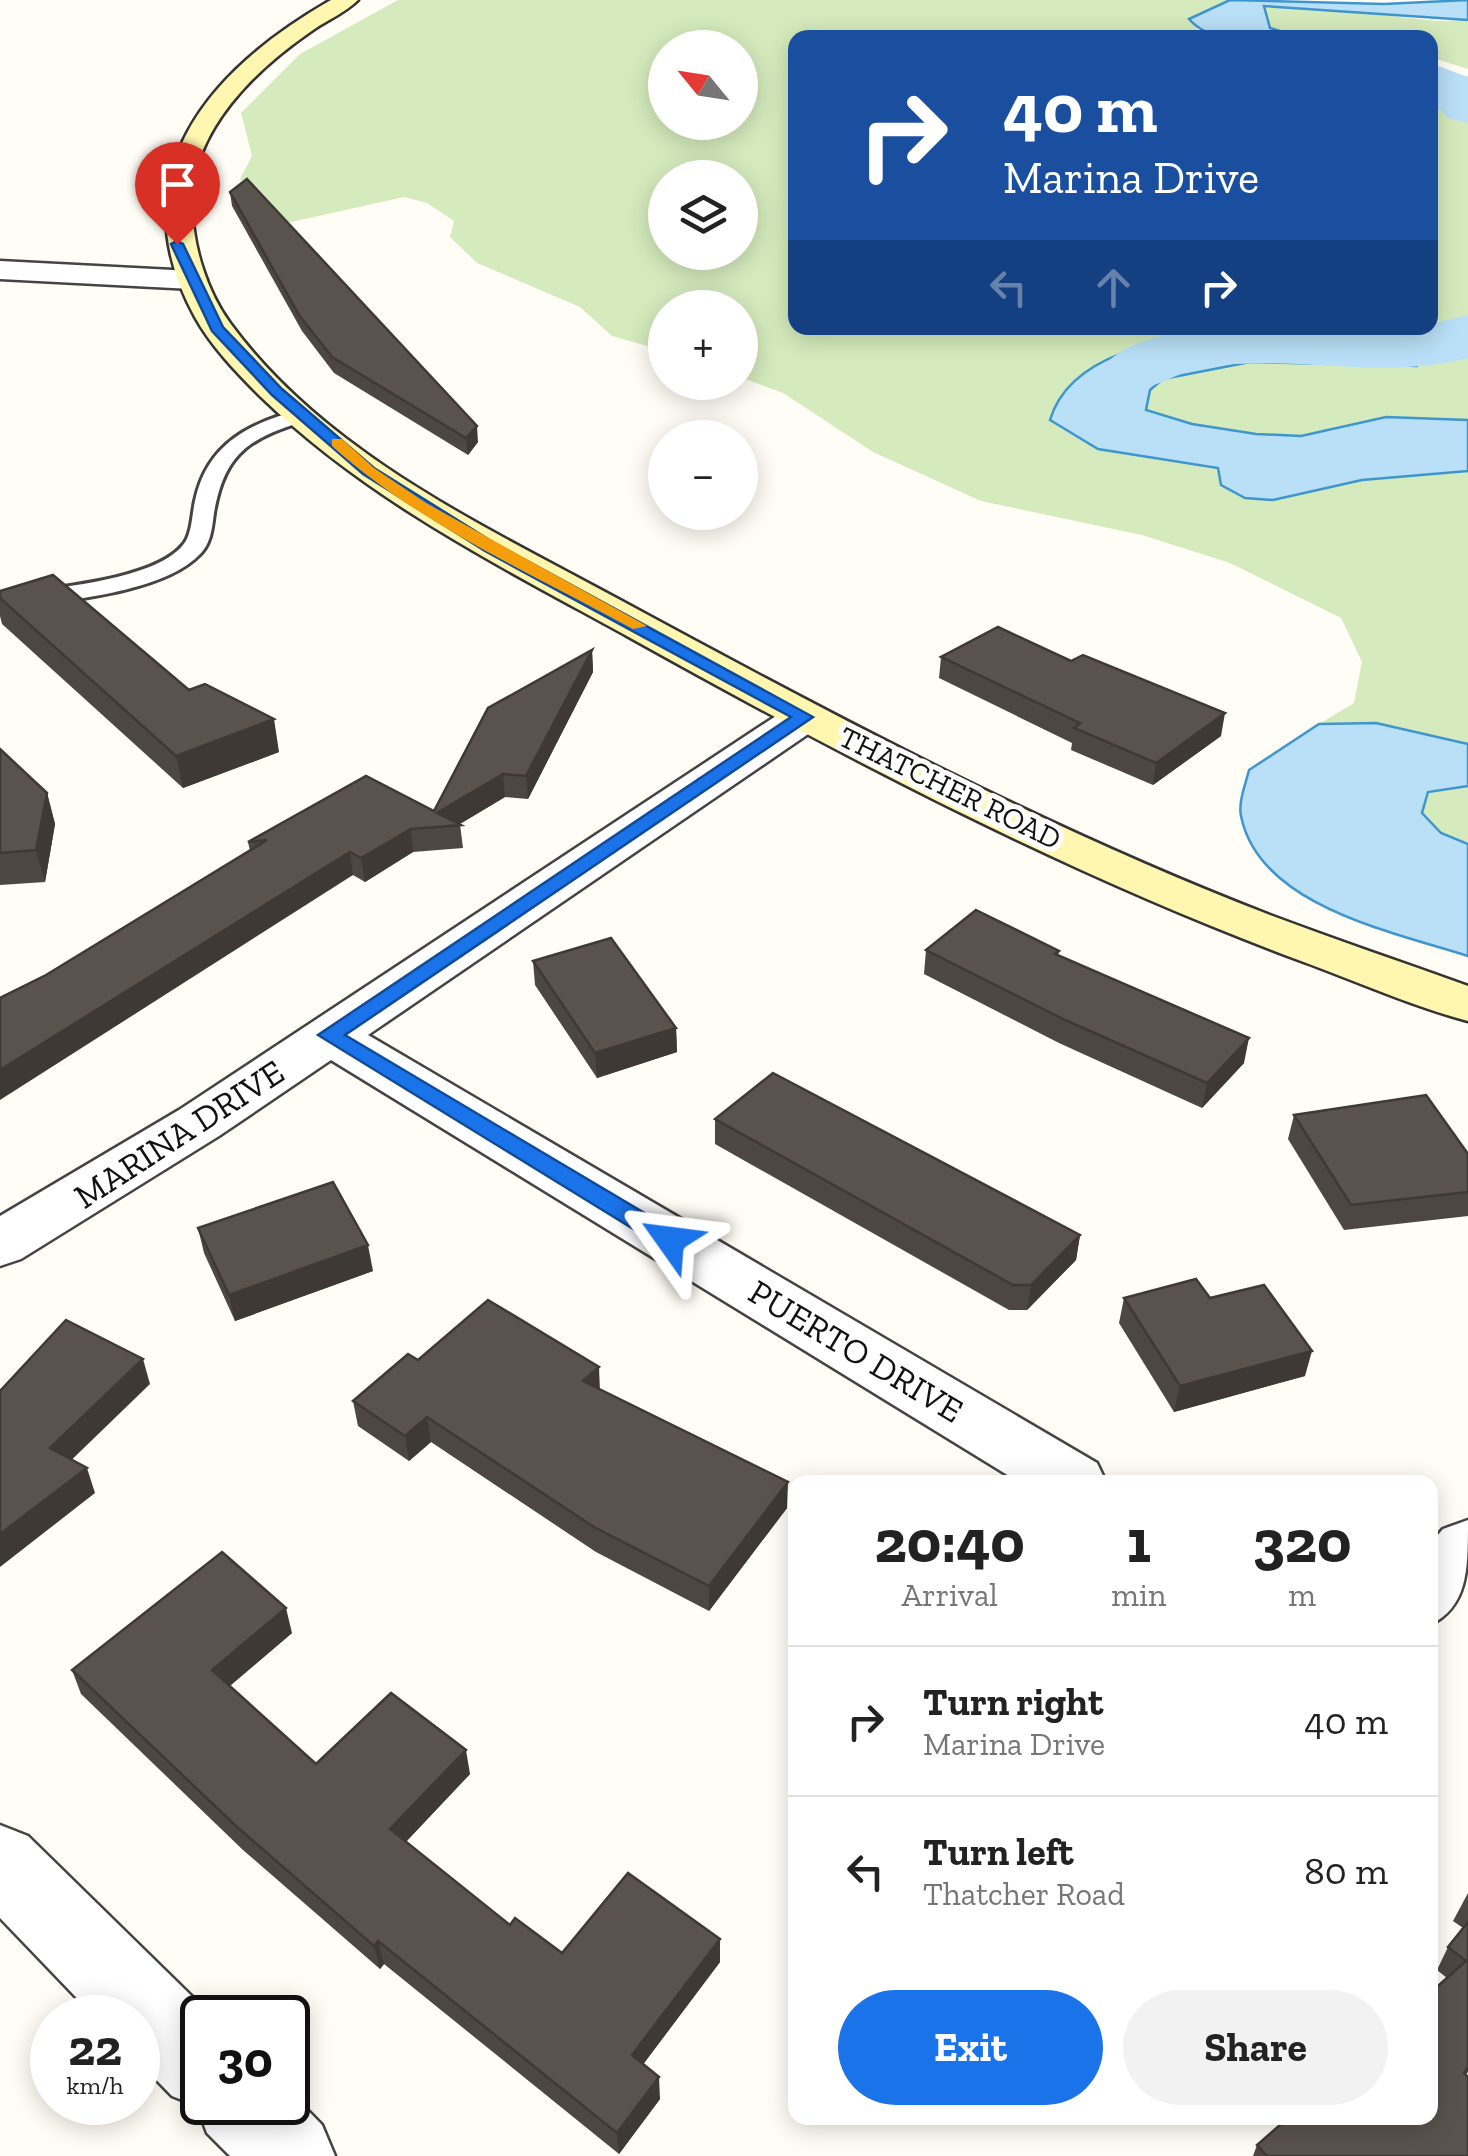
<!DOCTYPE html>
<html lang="en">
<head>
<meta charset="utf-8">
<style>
	:root { --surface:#fff; --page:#f2f2f2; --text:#222; --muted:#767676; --line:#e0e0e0; --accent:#1a73e8 }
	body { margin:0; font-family:"Zilla Slab",serif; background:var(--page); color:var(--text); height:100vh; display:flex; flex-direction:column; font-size:38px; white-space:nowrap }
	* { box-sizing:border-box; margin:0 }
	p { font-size:32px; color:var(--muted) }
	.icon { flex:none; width:55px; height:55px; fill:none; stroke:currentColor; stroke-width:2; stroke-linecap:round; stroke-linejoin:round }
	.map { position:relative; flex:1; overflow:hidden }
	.details { position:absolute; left:788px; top:1475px; width:650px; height:650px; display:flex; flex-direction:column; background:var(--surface); border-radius:20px; box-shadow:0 5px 25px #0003 }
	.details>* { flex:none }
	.top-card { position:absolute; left:788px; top:30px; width:650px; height:305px; border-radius:20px; box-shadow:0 5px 25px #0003; background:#1a4fa0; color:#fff; overflow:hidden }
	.needle { width:65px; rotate:300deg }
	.fabs { position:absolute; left:648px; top:30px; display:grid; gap:20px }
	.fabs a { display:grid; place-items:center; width:110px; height:110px; border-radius:50%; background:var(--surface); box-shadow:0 5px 25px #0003; font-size:50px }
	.speed { position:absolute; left:30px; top:1995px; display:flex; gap:20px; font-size:50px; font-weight:700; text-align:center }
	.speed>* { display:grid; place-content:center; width:130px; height:130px; border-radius:50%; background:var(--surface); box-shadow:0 5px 25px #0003; line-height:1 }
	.speed small { font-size:25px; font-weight:400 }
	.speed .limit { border:5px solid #111; border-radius:15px; background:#fff; color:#111 }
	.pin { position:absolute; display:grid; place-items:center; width:85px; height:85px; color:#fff; margin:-102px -42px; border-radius:50% 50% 50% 0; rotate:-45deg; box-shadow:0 0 10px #0007 }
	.pin .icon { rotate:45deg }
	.me { position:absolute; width:110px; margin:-55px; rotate:301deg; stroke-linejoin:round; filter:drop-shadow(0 0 8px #0008) }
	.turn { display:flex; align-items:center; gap:35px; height:210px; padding:0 50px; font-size:45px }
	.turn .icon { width:130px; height:130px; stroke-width:2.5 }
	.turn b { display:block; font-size:70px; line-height:85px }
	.lanes { display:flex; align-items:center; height:95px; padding:0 50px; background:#0003; justify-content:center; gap:50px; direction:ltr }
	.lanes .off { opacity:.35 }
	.eta { display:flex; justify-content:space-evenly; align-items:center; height:170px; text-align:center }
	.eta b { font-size:60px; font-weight:700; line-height:70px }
	.primary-button { display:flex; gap:20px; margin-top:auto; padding:20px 50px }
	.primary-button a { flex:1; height:115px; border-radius:60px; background:var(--accent); color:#fff; font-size:40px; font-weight:700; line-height:115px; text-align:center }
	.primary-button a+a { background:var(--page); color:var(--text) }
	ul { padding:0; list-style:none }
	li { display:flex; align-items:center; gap:30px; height:150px; padding:0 50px; border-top:2px solid var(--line) }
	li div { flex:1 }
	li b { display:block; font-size:38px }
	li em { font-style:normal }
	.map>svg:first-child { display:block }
</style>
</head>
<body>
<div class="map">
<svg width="1468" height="2156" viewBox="0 0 1468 2156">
	<rect width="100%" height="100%" fill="#fffdf5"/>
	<g fill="#d5ebbd" fill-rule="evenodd">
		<path d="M 398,0 L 1230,0 L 1189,19 L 1198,30 L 1221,37 L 795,38 L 795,328 L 1245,328 L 1160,342 L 1098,449 L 1219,468 L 1273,500 L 1362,480 L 1468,471 L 1468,744 L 1376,723 L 1319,724 L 1354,703 L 1362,662 L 1341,618 L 1230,563 L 1142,535 L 981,501 L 873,452 L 783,393 L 740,377 L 740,308 L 665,308 L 665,351 L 612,336 L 580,307 L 477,263 L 450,237 L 454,221 L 427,203 L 404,197 L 287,223 L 240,179 L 252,156 L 241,113 L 300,54 ZM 665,48 L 740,48 L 740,122 L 665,122 ZM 665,178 L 740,178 L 740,252 L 665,252 Z"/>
		<path d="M 1290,5 L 1437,21 L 1468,20 L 1468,69 L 1430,57 L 1430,38 L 1285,36 L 1270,28 L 1263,6 Z"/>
		<path d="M 1430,75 L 1446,78 L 1468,107 L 1468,420 L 1386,417 L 1301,436 L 1256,434 L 1192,424 L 1145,410 L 1150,390 L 1162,379 L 1250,362 L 1386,366 L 1333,348 L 1273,345 L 1263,328 L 1430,328 Z"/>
		<path d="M 1468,786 L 1468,844 L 1441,833 L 1422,813 L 1428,792 Z"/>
	</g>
	<g fill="#b9e0f7" stroke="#3f96cf" stroke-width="2.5">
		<path d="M 1230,0 L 1384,4 L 1468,0 L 1468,20 L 1264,6 L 1270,28 L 1299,37 C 1264,38 1214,48 1189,19 Z"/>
		<path d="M 1245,328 L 1263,328 L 1273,345 L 1333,348 L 1418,366 L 1250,362 L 1163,379 L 1150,390 L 1146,410 L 1192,424 L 1256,434 L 1301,436 L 1386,417 L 1468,420 L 1468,471 L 1362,480 L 1273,500 L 1245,498 L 1221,485 L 1218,468 L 1098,449 L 1050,420 C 1072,346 1179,338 1245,328 Z"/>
		<path d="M 1376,723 L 1468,744 L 1468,786 L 1428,792 L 1422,813 L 1441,833 L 1468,844 L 1468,956 C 1393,932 1259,906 1241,816 C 1238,802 1246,783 1249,770 L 1319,724 Z"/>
	</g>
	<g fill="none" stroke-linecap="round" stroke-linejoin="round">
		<g fill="#b9e0f7" fill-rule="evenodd">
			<path d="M 1430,63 L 1468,77 L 1468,123 L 1448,118 L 1430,100 Z"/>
			<path d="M 1468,315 L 1468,358 C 1381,381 1295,354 1207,367 C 1167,372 1159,396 1113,385 L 1102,369 C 1145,306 1355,328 1430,328 L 1430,324 Z"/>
		</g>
		<g stroke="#444" stroke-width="6">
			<path id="lane" d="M 304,409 L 314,415 L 311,419 C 253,437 225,449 214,513 C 212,528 211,544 199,555 C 160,595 54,601 0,610 L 0,596 C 45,588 153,582 183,545 C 192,535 192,514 195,501 C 207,443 251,422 304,409 Z"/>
		</g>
		<g stroke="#444" stroke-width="5">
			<g id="street">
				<path d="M 0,261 L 192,271 L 207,280 L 192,289 L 0,279 Z"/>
				<path d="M 804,704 L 820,708 L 826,717 L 820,726 L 368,1035 L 1097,1463 L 1106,1482 L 1019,1482 L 331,1060 L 219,1136 L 21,1259 L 0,1266 L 0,1216 L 179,1110 L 788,708 Z"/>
				<path d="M 1468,1520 C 1468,1570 1468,1606 1430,1625 L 1430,1544 L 1443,1529 Z"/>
				<path d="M 0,1825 L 28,1836 L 214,2018 L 202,2018 L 202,2102 L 288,2102 L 288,2090 L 322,2125 L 335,2156 L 230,2156 L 207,2133 L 197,2106 L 172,2096 L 138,2061 L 138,2018 L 96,2018 L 0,1918 Z"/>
			</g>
		</g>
		<g stroke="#333" stroke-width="5">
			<path id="secondary" d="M 331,0 L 358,0 C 345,13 327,20 313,30 C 256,69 192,129 192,203 C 192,244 206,290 230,323 C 326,454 484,526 622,601 C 832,715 1047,829 1270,915 C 1336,940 1402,962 1468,986 L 1468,1021 C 1411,1006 1356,981 1301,961 C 1067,874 844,757 627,636 C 498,565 367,500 260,396 C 237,373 211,346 195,317 C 117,174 209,70 331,0 Z"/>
		</g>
		<use href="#lane" fill="#fff" fill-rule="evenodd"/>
		<use href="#street" fill="#fff" fill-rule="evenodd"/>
		<use href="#secondary" fill="#fff6b0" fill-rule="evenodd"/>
	</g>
	<g fill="#4d4742">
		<path d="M 230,192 L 478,442 L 468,455 L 334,373 L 302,331 L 232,206 Z"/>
		<path d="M 0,591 L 279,752 L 183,788 L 2,624 L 0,616 Z"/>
		<path d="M 592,650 L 593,672 L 528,799 L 505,797 L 460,824 L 463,848 L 413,852 L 365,882 L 353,875 L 46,975 L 250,851 L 248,842 L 434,811 Z"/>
		<path d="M 941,657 L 1221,736 L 1153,785 L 1071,750 L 1072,743 L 939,678 Z"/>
		<path d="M 0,749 L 47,793 L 55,824 L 45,882 L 0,885 Z"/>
		<path d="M 926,950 L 1059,951 L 1058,956 L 1244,1063 L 1202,1108 L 1059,1043 L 924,974 Z"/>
		<path d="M 533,961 L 676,1028 L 677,1052 L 597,1078 L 535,985 Z"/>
		<path d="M 1294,1115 L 1468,1154 L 1468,1216 L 1344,1230 L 1288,1139 Z"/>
		<path d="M 715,1119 L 1080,1235 L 1076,1260 L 1027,1310 L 1009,1310 L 715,1144 Z"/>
		<path d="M 198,1228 L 373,1271 L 235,1321 L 204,1253 Z"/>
		<path d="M 1124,1298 L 1210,1298 L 1305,1376 L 1174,1412 L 1119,1323 Z"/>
		<path d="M 418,1360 L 600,1390 L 787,1508 L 709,1611 L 596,1552 L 431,1442 L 409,1461 L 358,1426 L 353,1401 Z"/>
		<path d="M 292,1633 L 230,1686 L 316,1764 L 470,1774 L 406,1842 L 510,1925 L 562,1953 L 720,1939 L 720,1962 L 643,2064 L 660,2099 L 619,2154 L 384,1964 L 380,1969 L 243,1850 L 81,1694 L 72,1670 Z"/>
		<path d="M 1468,1893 L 1468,2072 L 1466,2075 L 1468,2156 L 1253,2156 L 1257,2145 L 1447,1978 L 1437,1970 L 1448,1947 L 1463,1928 L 1453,1921 Z"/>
	</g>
	<g fill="#3f3936">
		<path d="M 477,426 L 478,442 L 468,455 L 466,438 Z"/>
		<path d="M 592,650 L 593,672 L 528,799 L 526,776 Z"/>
		<path d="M 1225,713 L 1221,736 L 1153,785 L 1156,763 Z"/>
		<path d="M 274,719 L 279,752 L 183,788 L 176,756 Z"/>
		<path d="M 503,774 L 505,797 L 458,825 L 437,813 Z"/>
		<path d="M 47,793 L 55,824 L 45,882 L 36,850 Z"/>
		<path d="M 411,829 L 413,852 L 365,882 L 361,858 Z"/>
		<path d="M 350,852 L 353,875 L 0,1100 L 0,1070 Z"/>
		<path d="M 676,1028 L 677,1052 L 597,1078 L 595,1053 Z"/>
		<path d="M 1249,1038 L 1244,1063 L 1202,1108 L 1207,1083 Z"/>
		<path d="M 1080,1235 L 1076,1260 L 1027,1310 L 1031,1285 Z"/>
		<path d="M 368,1245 L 373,1271 L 235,1321 L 229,1295 Z"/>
		<path d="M 1312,1351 L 1305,1376 L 1174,1412 L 1180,1386 Z"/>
		<path d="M 143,1359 L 150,1384 L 58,1473 L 50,1448 Z"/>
		<path d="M 599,1367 L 600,1392 L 583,1381 Z"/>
		<path d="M 427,1417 L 431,1442 L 409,1461 L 405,1436 Z"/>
		<path d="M 87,1468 L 95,1493 L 0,1567 L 0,1534 Z"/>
		<path d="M 788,1482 L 787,1508 L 709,1611 L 709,1586 Z"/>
		<path d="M 286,1608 L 292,1633 L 220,1694 L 212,1670 Z"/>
		<path d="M 466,1750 L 470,1774 L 395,1853 L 390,1829 Z"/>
		<path d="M 720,1939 L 720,1962 L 633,2078 L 632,2055 Z"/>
		<path d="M 378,1941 L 384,1964 L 380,1969 L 374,1946 Z"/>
		<path d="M 659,2077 L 660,2099 L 619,2154 L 617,2133 Z"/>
	</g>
	<g fill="#5a524d" stroke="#3f3936" stroke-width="2.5">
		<path d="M 247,179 L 477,426 L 466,438 L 332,357 L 299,315 L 230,192 Z"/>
		<path d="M 53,575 L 189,690 L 205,684 L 274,719 L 176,756 L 0,598 L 0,591 Z"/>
		<path d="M 998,627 L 1071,661 L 1083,655 L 1225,713 L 1156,763 L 1074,728 L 1080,723 L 941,657 Z"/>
		<path d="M 592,650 L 526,776 L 503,774 L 437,813 L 461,825 L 411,829 L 361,858 L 350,852 L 0,1070 L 0,998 L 46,975 L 267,840 L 248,842 L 366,776 L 434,811 L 488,708 Z"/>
		<path d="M 0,749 L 47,793 L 36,850 L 0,853 Z"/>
		<path d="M 976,910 L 1059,951 L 1055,954 L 1249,1038 L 1207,1083 L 1063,1019 L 926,950 Z"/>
		<path d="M 611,938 L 676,1028 L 595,1053 L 533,961 Z"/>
		<path d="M 773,1073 L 1080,1235 L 1031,1285 L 1013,1285 L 715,1119 Z"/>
		<path d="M 1426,1095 L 1468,1154 L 1468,1192 L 1351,1205 L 1294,1115 Z"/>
		<path d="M 333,1182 L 368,1245 L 229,1295 L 198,1228 Z"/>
		<path d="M 1196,1279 L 1210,1298 L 1264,1285 L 1312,1351 L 1180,1386 L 1124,1298 Z"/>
		<path d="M 488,1300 L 599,1367 L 583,1381 L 788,1482 L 709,1586 L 594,1527 L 427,1417 L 405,1436 L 353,1401 L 408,1354 L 418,1360 Z"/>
		<path d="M 66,1320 L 143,1359 L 50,1448 L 87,1468 L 0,1534 L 0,1391 Z"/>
		<path d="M 222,1552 L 286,1608 L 212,1670 L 316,1764 L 391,1693 L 466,1750 L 390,1829 L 510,1925 L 515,1918 L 562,1953 L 628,1873 L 720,1939 L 632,2055 L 659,2077 L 617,2133 L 378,1941 L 374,1946 L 236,1826 L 72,1670 Z"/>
		<path d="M 1468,1922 L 1468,2067 L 1464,2073 L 1468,2077 L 1468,2156 L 1267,2156 L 1257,2145 L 1288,2118 L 1430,2118 L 1430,1993 L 1466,1961 L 1448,1947 Z"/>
	</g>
	<path fill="#1a73e8" stroke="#114b97" stroke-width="2.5" d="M 177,241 L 183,244 L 223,327 L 282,389 L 374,468 L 496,544 L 813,717 L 345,1035 L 678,1233 L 682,1240 L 678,1246 L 661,1246 L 318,1035 L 791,717 L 485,551 L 363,474 L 272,395 L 212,331 L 171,244 Z"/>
	<path fill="#f59e0b" d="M 332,439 L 342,439 L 374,468 L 426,503 L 647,626 L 633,629 C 531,573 418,524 332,446 Z"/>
	<g text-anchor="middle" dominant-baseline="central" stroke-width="10" stroke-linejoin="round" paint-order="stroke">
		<g font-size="30" fill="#111" stroke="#fff">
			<text transform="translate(950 788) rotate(26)">THATCHER ROAD</text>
		</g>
		<g font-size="35" fill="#111" stroke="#fff">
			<text transform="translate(179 1134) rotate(-33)">MARINA DRIVE</text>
			<text transform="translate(856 1351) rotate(31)">PUERTO DRIVE</text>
		</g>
	</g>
</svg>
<div class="fabs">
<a><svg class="needle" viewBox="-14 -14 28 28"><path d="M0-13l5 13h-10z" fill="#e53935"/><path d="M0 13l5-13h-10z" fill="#767676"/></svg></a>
<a><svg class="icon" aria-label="layers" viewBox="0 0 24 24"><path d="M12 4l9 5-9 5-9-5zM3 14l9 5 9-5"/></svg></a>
<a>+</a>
<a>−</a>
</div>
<div class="speed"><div>22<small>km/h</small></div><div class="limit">30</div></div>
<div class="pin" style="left:177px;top:244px;background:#d93025"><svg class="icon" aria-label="arrive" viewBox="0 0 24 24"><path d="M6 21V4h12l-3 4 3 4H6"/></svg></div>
<svg class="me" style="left:670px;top:1240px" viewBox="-20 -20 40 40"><path d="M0-17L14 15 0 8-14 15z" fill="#1a73e8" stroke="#fff" stroke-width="4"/></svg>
<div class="top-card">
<div class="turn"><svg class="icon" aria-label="right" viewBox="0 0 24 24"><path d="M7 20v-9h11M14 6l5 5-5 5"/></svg><div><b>40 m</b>Marina Drive</div></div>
<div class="lanes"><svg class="icon off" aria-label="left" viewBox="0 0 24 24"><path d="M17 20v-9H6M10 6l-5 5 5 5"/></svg><svg class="icon off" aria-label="ahead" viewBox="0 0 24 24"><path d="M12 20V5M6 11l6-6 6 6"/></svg><svg class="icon" aria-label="right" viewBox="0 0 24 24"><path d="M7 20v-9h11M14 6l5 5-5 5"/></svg></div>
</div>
<section class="details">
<div class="eta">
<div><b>20:40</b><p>Arrival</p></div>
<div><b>1</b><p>min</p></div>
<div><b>320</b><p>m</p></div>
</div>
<ul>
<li><svg class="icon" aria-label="right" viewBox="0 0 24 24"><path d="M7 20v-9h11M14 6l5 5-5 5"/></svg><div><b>Turn right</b><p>Marina Drive</p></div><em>40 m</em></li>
<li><svg class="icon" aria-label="left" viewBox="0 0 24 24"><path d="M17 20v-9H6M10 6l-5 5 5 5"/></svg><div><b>Turn left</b><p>Thatcher Road</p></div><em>80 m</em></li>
</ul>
<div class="primary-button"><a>Exit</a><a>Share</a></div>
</section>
</div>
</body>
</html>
